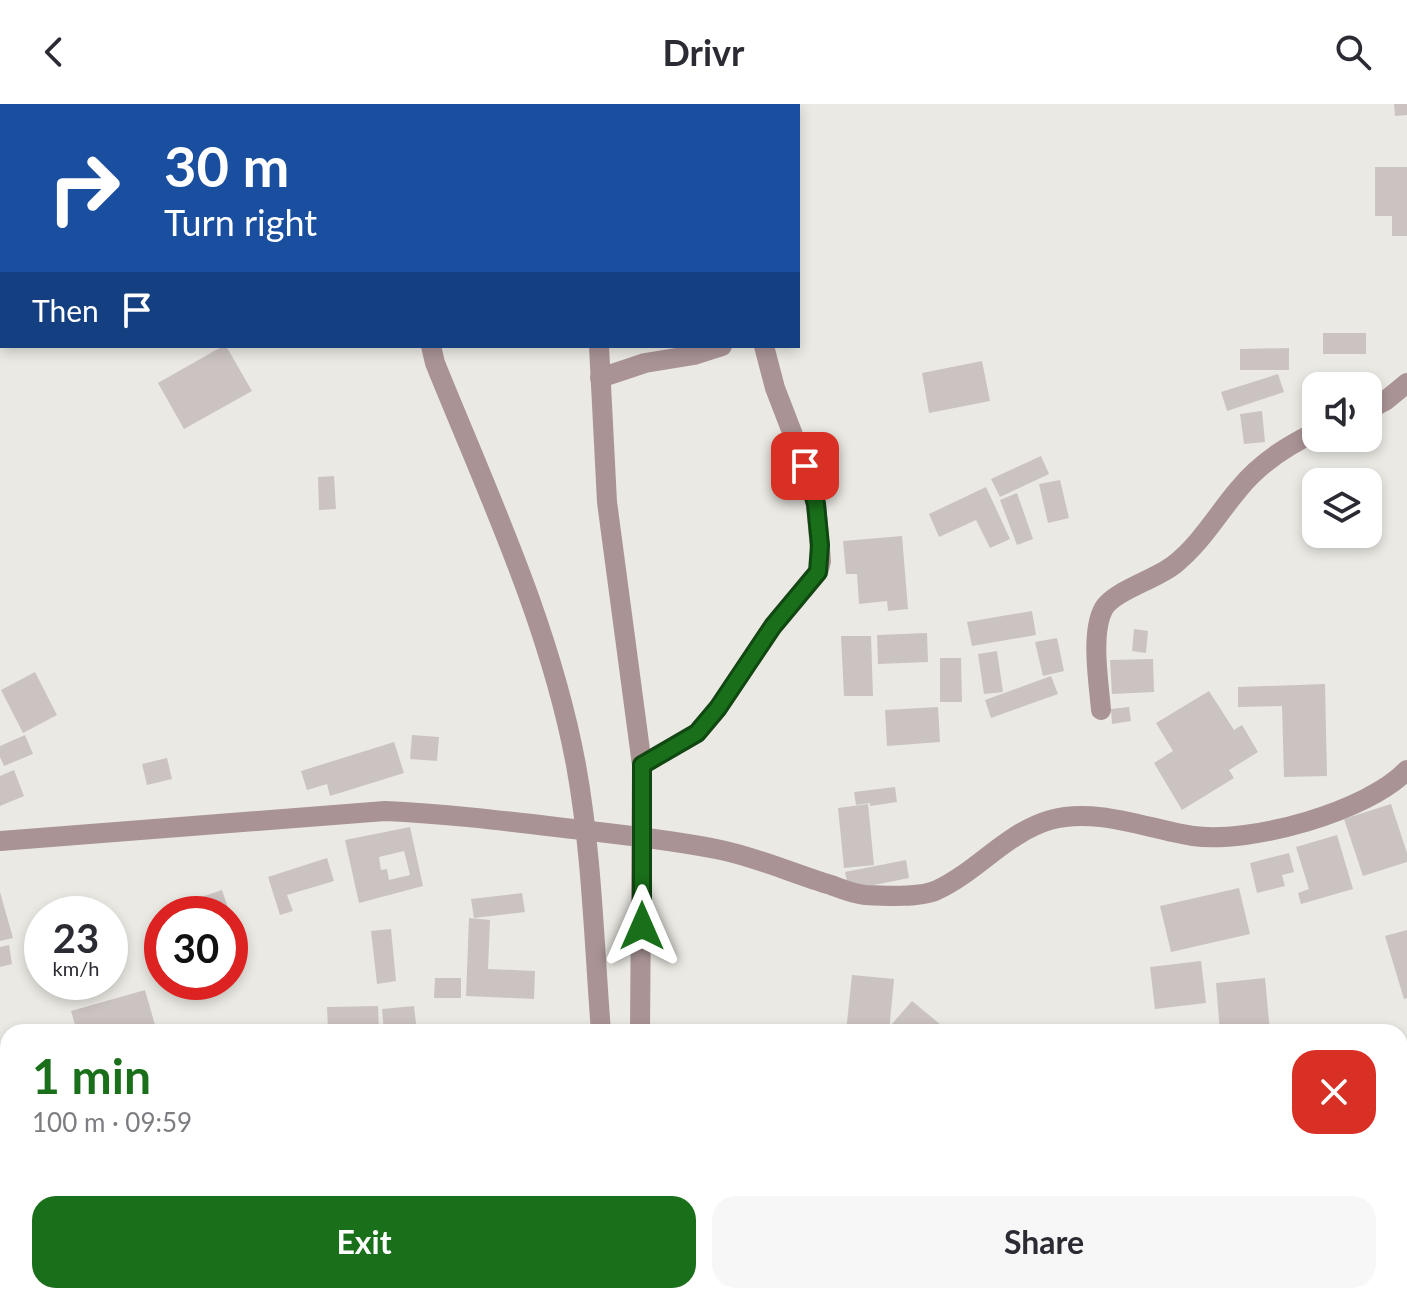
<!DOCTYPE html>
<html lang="en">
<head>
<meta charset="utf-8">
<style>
	:root { --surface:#fff; --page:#f7f7f7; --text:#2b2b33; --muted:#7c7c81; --accent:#196f1a }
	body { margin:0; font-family:Lato,sans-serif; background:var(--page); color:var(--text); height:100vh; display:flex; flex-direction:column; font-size:30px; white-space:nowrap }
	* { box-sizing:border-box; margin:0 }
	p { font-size:26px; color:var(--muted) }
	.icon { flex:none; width:44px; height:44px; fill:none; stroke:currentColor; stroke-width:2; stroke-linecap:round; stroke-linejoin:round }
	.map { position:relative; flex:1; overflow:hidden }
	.details { position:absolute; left:0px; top:920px; width:1408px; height:280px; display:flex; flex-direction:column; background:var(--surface); border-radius:24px 24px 0 0; box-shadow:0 4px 12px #0003 }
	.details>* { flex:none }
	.top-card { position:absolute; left:0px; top:0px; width:800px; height:244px; box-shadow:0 4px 12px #0003; background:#1a4fa0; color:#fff; overflow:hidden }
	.controls { position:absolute; left:1302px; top:268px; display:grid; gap:16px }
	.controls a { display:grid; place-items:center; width:80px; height:80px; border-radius:16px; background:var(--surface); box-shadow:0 4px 12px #0003; font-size:40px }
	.speed { position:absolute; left:24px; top:792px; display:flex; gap:16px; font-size:40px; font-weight:700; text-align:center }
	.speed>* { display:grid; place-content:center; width:104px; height:104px; border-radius:50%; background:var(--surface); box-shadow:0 4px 12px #0003; line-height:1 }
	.speed small { font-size:20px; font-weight:400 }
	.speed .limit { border:12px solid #d22; background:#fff; color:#111 }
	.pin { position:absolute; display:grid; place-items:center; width:68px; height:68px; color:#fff; margin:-34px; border-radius:16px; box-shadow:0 4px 12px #0006 }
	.me { position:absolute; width:88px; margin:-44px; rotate:0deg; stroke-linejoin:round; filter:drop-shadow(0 0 6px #0008) }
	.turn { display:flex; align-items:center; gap:28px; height:168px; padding:0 32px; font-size:36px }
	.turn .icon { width:104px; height:104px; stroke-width:2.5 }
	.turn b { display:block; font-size:56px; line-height:68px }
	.then { display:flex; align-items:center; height:76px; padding:0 32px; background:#0003; gap:16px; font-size:30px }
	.round { display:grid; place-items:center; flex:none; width:84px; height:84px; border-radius:24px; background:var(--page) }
	.overview { display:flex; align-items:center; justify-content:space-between; height:136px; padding:0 32px }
	h1 { font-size:48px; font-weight:700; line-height:60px; color:var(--accent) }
	.primary-button { display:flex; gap:16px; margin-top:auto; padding:16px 32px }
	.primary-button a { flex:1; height:92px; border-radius:24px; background:var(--accent); color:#fff; font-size:32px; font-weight:700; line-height:92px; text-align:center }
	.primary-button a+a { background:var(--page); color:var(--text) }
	header { display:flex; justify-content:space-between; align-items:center; height:104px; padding:0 32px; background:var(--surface); font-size:36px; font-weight:700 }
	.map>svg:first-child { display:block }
</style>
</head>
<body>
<header><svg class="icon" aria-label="back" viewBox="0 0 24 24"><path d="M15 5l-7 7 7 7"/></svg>Drivr<svg class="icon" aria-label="search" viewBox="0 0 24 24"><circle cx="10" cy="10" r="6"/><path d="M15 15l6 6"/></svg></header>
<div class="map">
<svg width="1407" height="1200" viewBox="0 0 1407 1200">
	<rect width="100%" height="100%" fill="#ebe9e3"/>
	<g fill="#cbc3c2" fill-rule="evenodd">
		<path d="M 1394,0 L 1407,0 L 1407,11 L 1395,12 Z"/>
		<path d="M 1375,63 L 1407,63 L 1407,132 L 1392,132 L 1392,112 L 1375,112 Z"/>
		<rect x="1323" y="229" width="43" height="21"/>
		<path d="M 223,242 L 226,242 L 252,287 L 184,325 L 158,279 Z"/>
		<path d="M 1289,244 L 1289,266 L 1240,266 L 1240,245 Z"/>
		<path d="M 982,257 L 990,297 L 929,309 L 922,269 Z"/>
		<path d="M 1278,270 L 1284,288 L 1227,307 L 1221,288 Z"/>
		<path d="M 1262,307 L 1265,338 L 1244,340 L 1240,310 Z"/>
		<path d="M 1041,352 L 1049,370 L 1000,393 L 991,375 Z"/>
		<path d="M 1336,371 L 1375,372 L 1375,392 L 1368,392 L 1368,378 L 1336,378 Z"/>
		<path d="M 334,372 L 336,405 L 319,406 L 318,373 Z"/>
		<path d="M 1060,376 L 1069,414 L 1048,419 L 1039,380 Z"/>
		<path d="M 986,383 L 1010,435 L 990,444 L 976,416 L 939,433 L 929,410 Z"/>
		<path d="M 1017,389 L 1033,435 L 1017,441 L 1000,396 Z"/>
		<path d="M 902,432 L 908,505 L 888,507 L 887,497 L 859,500 L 857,470 L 846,470 L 843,437 Z"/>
		<path d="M 1032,507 L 1036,531 L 972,542 L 967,518 Z"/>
		<path d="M 1134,525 L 1148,527 L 1146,549 L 1132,547 Z"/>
		<path d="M 927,529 L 928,558 L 878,560 L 877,531 Z"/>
		<path d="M 841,532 L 871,532 L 873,592 L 844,592 Z"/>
		<path d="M 1057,534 L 1064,567 L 1043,572 L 1035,538 Z"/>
		<path d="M 997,547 L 1003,588 L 984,590 L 978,550 Z"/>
		<path d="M 940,554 L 961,554 L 962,598 L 940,598 Z"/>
		<path d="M 1153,555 L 1154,588 L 1112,590 L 1110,556 Z"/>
		<path d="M 35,568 L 57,611 L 23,629 L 1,586 Z"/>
		<path d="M 1051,572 L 1058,590 L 991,614 L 985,596 Z"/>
		<path d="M 1325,580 L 1327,672 L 1284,673 L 1282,602 L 1238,603 L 1238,583 Z"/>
		<path d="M 1209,587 L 1234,626 L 1242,621 L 1258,648 L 1229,666 L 1234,674 L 1182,706 L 1154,659 L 1173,647 L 1156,619 Z"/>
		<path d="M 938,603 L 940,638 L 887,642 L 885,606 Z"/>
		<path d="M 1129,603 L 1131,617 L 1112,620 L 1111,605 Z"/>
		<path d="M 25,631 L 33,650 L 4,662 L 0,653 L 0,642 Z"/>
		<path d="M 412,631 L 439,633 L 437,657 L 410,655 Z"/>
		<path d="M 394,638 L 404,669 L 330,692 L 327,680 L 307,686 L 301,667 Z"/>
		<path d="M 167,654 L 172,675 L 147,681 L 142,660 Z"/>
		<path d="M 14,666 L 24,692 L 0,702 L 0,672 Z"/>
		<path d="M 895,683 L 897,698 L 870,702 L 870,699 L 856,701 L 854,688 Z"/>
		<path d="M 868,700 L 874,761 L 844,764 L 838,704 Z"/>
		<path d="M 1391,700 L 1407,749 L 1407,758 L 1363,772 L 1344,715 Z"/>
		<path d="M 410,723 L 423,782 L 359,799 L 345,736 ZM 404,747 L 410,771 L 389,776 L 387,765 L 381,766 L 379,753 Z"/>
		<path d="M 1337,731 L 1353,785 L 1301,800 L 1298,789 L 1309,785 L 1296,743 Z"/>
		<path d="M 1289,749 L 1294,768 L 1282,771 L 1285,782 L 1257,789 L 1250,759 Z"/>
		<path d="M 327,754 L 334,777 L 287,791 L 293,807 L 280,811 L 268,773 Z"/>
		<path d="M 906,756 L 909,774 L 849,786 L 845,768 Z"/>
		<path d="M 1239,784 L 1250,830 L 1171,848 L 1160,802 Z"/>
		<path d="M 222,786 L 230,810 L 168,810 L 166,805 Z"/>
		<path d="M 0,788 L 13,834 L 0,837 Z"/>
		<path d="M 522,789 L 525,808 L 474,814 L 471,795 Z"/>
		<path d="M 469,814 L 490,816 L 488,865 L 535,867 L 534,895 L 466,892 Z"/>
		<path d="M 391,825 L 396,877 L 377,880 L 371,827 Z"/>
		<path d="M 1407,826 L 1407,894 L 1404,895 L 1385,832 Z"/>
		<path d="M 9,841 L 12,860 L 0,863 L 0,843 Z"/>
		<path d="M 1201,857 L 1206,899 L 1155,905 L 1150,863 Z"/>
		<path d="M 852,871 L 894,875 L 889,928 L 846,928 Z"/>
		<path d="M 435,874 L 461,874 L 461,894 L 434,894 Z"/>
		<path d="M 1265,874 L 1270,928 L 1220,928 L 1216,879 Z"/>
		<path d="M 145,886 L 157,928 L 77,928 L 71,907 Z"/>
		<path d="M 912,897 L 941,921 L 935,928 L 891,928 L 891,921 Z"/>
		<path d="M 378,902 L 379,925 L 328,926 L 327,903 Z"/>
		<path d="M 414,902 L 417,928 L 384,928 L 382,905 Z"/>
		<path d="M 245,1192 L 279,1192 L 281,1200 L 235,1200 L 234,1194 Z"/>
		<rect x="299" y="1192" width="66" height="8"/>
		<rect x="372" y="1192" width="47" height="8"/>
		<path d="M 451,1192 L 481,1192 L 482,1200 L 433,1200 L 433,1194 Z"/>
		<path d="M 919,1192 L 993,1192 L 993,1200 L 920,1200 Z"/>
		<path d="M 1008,1192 L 1069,1192 L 1070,1200 L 1009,1200 Z"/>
		<path d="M 1342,1192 L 1371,1192 L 1371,1194 L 1342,1197 Z"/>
		<path d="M 520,1194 L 521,1200 L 495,1200 L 494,1196 Z"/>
		<path d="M 1381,1195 L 1382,1200 L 1349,1200 L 1349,1198 Z"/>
	</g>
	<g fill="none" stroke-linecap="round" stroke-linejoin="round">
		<g stroke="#a99395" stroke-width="20">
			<path d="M 383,0 L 383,2"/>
			<path d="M 601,0 L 601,2"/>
			<path d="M 735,0 L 735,2"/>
			<path d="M 0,208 L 2,208"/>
			<path d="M 431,242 L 435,259 C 488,390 550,521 576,661 C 592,749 594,839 601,928"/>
			<path d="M 599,242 L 607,398 L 642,661 L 640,928"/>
			<path d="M 600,274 L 645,259 L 694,251 L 722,242"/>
			<path d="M 1368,306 L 1385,297 L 1407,279"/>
			<path d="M 1101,606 C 1099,580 1090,528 1104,504 C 1114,487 1157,475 1175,460 C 1201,439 1217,411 1238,386 C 1258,361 1288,341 1316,328"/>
			<path d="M 642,661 L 697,629 L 718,604 L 773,522 L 818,468 L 821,457 L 816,400 L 805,362 L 775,284 L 764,242"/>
			<path d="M 0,737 L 385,707 C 454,710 521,719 590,727 C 634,732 678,737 721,746 C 759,754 794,770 831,781 C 842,785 854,790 865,791 C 884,792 921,794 937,786 C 978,767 1006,729 1050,716 C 1097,703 1147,725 1193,732 C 1250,740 1367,708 1407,666"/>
			<path d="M 0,1193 L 8,1192"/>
			<path d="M 608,1200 L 610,1192"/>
			<path d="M 1184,1200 L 1185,1192"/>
		</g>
	</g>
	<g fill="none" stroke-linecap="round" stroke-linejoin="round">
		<g stroke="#104811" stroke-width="20">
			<path id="route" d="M 642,822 L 642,661 L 697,629 L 718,604 L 773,522 L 818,468 L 820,441 L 816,400 L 805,362"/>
		</g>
		<use href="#route" stroke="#196f1a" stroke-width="14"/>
	</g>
</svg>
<div class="controls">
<a><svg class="icon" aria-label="sound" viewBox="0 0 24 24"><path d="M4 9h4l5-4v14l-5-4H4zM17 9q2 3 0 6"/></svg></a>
<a><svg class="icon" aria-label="layers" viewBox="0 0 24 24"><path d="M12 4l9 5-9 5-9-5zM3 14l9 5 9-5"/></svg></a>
</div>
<div class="speed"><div>23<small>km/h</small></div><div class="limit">30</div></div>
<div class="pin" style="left:805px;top:362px;background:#d93025"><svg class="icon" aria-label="arrive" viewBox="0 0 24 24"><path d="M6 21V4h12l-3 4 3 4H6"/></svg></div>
<svg class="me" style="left:642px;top:822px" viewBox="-20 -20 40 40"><path d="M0-17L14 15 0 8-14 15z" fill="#196f1a" stroke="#fff" stroke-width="4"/></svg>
<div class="top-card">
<div class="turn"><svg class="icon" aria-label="right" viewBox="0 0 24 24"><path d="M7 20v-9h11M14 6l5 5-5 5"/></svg><div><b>30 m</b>Turn right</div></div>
<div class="then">Then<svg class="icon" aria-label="arrive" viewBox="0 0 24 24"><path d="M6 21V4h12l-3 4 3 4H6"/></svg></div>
</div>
<section class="details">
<div class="overview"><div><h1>1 min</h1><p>100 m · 09:59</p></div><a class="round" style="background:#d93025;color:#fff"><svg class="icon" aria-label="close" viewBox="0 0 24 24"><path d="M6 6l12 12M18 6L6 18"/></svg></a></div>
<div class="primary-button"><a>Exit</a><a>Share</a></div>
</section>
</div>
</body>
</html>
